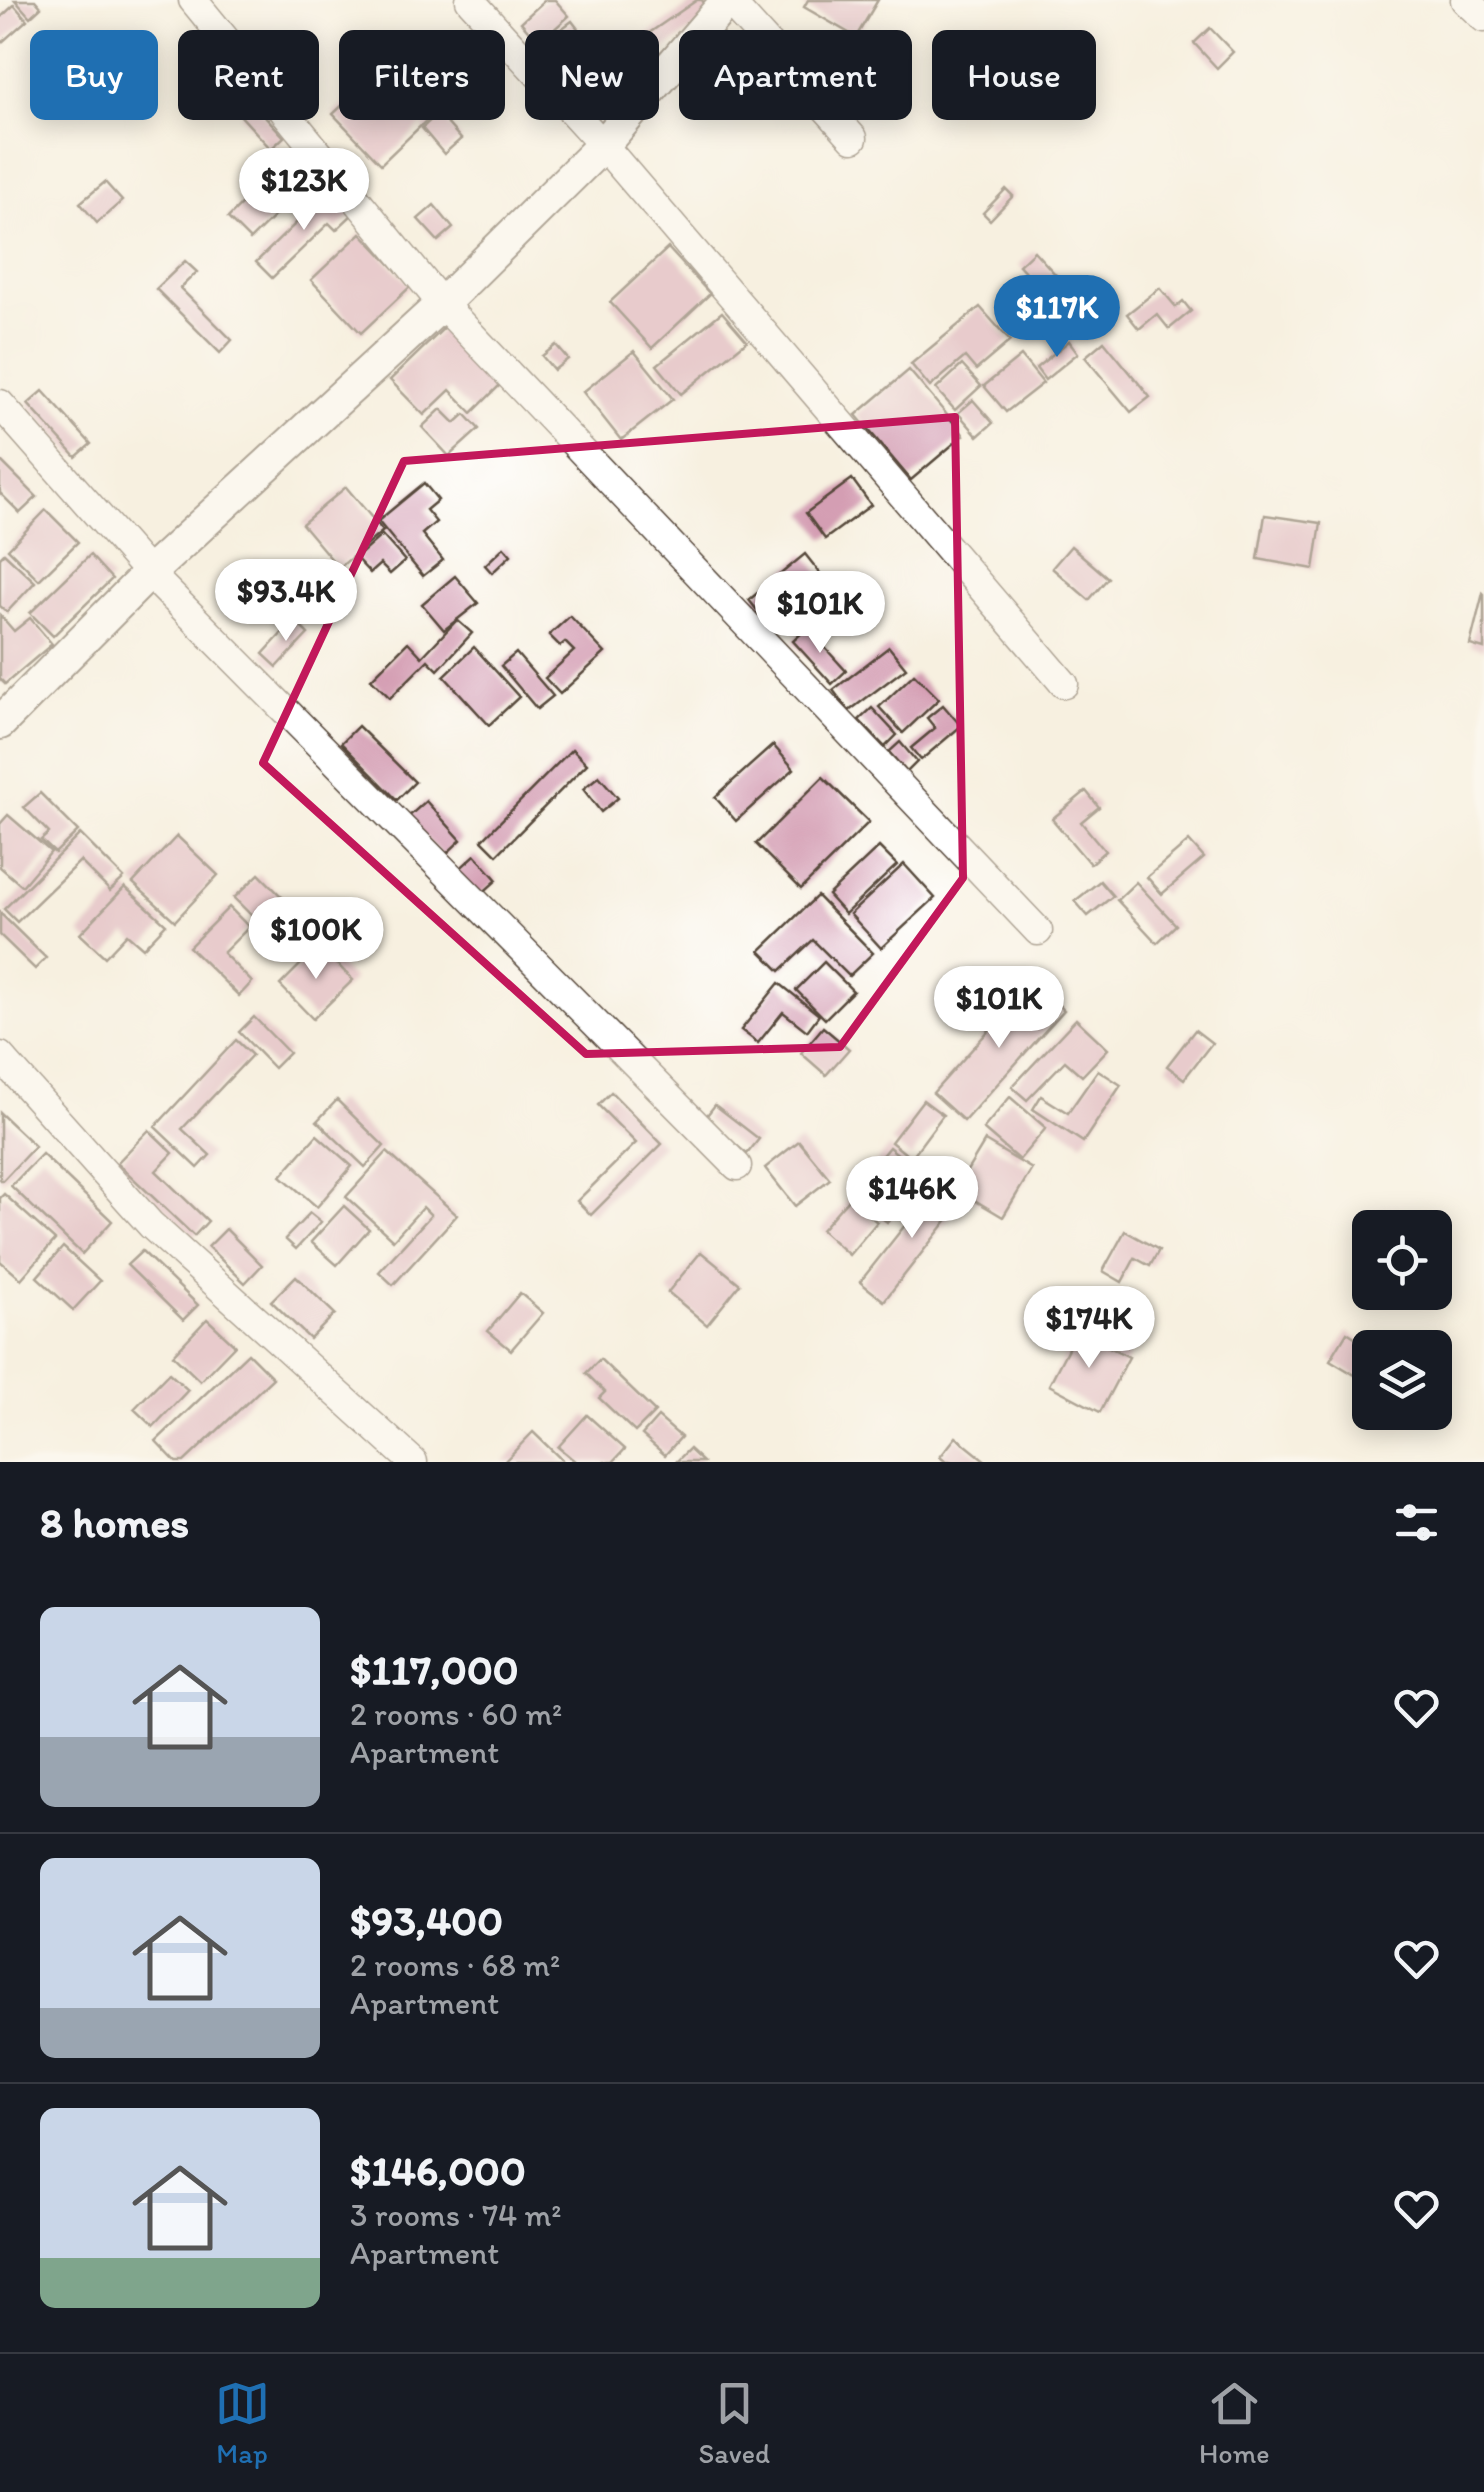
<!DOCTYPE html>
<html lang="en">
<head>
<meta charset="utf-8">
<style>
	body { margin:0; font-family:Itim,sans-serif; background:#242831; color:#f1f3f6; height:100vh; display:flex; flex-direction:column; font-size:38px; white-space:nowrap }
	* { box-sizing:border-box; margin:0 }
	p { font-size:32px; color:#9ea1a6 }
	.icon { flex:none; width:55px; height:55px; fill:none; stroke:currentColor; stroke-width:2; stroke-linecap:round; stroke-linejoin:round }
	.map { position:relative; height:1462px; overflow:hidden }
	.sheet { display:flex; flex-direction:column; background:#171b24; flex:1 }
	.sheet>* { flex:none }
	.hud { position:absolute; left:30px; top:30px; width:1425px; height:90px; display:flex; gap:20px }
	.controls { position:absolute; left:1352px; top:1210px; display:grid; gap:20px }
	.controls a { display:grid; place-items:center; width:100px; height:100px; border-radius:15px; background:#171b24; box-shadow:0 5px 25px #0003; font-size:50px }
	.price { position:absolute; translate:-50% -85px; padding:0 22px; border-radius:35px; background:#fff; color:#222; font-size:32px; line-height:65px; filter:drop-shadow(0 2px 5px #0008) }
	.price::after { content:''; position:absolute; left:50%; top:60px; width:30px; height:22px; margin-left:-15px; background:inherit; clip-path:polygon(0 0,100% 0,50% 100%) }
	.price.selected { background:#1f6fb2; color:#fff }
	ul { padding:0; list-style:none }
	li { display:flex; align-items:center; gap:30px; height:250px; padding:0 40px }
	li+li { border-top:2px solid #363941 }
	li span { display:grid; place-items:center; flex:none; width:280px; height:200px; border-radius:15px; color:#555 }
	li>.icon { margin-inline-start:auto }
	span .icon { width:120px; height:120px; fill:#fffc; stroke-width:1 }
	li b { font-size:42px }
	h2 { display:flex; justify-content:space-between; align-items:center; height:120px; padding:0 40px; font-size:42px }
	.chip { padding:0 35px; border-radius:15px; background:#171b24; box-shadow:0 5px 25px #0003; font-size:35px; line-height:90px }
	.chip.selected { background:#1f6fb2; color:#fff }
	.tab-bar { display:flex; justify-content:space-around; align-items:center; height:140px; border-top:2px solid #363941; background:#171b24; font-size:28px; color:#9ea1a6 }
	.tab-bar a { display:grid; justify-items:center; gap:5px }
	.tab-bar .selected { color:#1f6fb2 }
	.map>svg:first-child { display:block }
	.building { fill:#d49eb3 }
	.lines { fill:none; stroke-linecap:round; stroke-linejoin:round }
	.minor-casing { stroke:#57483b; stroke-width:31 }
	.tertiary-casing { stroke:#57483b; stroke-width:36 }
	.minor { stroke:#fff; stroke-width:28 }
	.tertiary { stroke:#fff; stroke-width:32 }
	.marked { fill:none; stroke:#c2185b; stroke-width:8; stroke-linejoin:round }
</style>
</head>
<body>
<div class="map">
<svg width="1484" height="1462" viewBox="0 0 1484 1462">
	<rect width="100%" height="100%" fill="#fff"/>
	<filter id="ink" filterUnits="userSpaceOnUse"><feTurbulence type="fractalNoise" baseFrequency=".01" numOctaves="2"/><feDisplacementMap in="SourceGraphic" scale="20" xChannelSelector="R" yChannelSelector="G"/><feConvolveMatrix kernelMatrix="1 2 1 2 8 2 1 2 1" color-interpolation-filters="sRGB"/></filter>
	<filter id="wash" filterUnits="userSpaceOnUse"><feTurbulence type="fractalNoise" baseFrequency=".0048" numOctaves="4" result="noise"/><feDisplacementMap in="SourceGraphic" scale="40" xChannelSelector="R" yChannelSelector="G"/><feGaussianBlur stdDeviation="2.25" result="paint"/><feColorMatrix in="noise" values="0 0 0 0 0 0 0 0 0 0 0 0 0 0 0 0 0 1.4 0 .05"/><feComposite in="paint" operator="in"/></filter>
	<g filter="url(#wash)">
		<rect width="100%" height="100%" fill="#f7f0e0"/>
		<g id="blocks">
			<g class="building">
				<path d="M15 0H35L41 7 30 17Z"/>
				<path d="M545 0H555L569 16 539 43 521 22Z"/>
				<path d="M697 0H702L713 16 620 80 607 62Z"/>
				<path d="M808 0H878L856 37 804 7Z"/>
				<path d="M14 5 27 20 0 44V18Z"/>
				<path d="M572 21 622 86 587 113 537 47Z"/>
				<path d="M1210 28 1233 52 1217 68 1194 43Z"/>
				<path d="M469 33 486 82 424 104 407 55Z"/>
				<path d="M381 69 428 119 381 164 333 114Z"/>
				<path d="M253 103 284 137 271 149 240 115Z"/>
				<path d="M438 113 461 139 444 154 422 128Z"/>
				<path d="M293 152 316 175 250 240 228 218Z"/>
				<path d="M105 182 122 201 97 223 80 203Z"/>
				<path d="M1006 189 1013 196 990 220 983 213Z"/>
				<path d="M329 191 352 215 336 230 329 223 272 278 256 262Z"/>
				<path d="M434 205 453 228 438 241 418 219Z"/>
				<path d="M361 233 411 286 361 333 311 280Z"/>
				<path d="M668 248 710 294 652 348 610 302Z"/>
				<path d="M1034 251 1066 286 1051 300 1019 265Z"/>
				<path d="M185 261 197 272 180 288 232 340 220 353 156 289Z"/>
				<path d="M1160 288 1176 307 1183 301 1191 311 1169 329 1157 314 1139 329 1127 314Z"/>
				<path d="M980 307 1010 341 976 370 965 357 930 387 911 364Z"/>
				<path d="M722 312 747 341 681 394 657 365Z"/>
				<path d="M447 325 503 382 472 413 450 390 424 415 390 380Z"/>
				<path d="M1069 341 1078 353 1045 380 1036 368Z"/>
				<path d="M1104 341 1150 397 1131 412 1085 357Z"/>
				<path d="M556 345 568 359 554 370 542 356Z"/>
				<path d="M634 351 673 399 621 440 583 392Z"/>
				<path d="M1021 356 1043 383 1006 412 984 386Z"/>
				<path d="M962 365 981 386 955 410 936 389Z"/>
				<path d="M909 370 964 435 911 480 856 415Z"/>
				<path d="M43 391 91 444 76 457 28 404Z"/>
				<path d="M973 400 993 423 978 436 958 413Z"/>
				<path d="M441 409 455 423 465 414 479 429 449 456 422 427Z"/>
				<path d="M0 460 37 497 20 513 0 493Z"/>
				<path d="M852 479 871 505 825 539 806 513Z"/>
				<path d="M424 483 438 500 426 510 436 522 422 534 443 560 423 576 378 521Z"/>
				<path d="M346 487 383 531 339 568 302 524Z"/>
				<path d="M46 510 78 542 39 580 8 549Z"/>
				<path d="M1265 515 1321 523 1314 569 1258 559Z"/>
				<path d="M382 535 405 561 390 574 380 564 370 573 356 558Z"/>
				<path d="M1071 546 1108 578 1089 600 1052 568Z"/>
				<path d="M504 547 511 555 492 573 485 565Z"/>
				<path d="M4 553 35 582 7 612 0 606V557Z"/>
				<path d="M805 554 820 573 764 619 749 600Z"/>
				<path d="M90 555 112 579 53 636 30 613Z"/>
				<path d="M455 576 478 603 444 630 422 604Z"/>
				<path d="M1483 593 1484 594V649L1470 645Z"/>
				<path d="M0 615 14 631 30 618 52 644 5 684 0 679Z"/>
				<path d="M570 616 605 653 560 694 545 678 574 651 565 642 560 646 549 635Z"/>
				<path d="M294 620 308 634 277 667 263 654Z"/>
				<path d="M457 620 472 633 438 670 428 660 390 698 371 679 408 642 422 657Z"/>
				<path d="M807 628 846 671 832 684 793 641Z"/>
				<path d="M474 647 519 697 489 725 444 676Z"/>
				<path d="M889 647 906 668 849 711 833 690Z"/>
				<path d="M516 653 553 696 537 709 501 666Z"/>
				<path d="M914 674 939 699 903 733 879 707Z"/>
				<path d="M943 705 961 726 921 760 911 748 935 728 927 718Z"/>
				<path d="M872 708 897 735 885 747 859 720Z"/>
				<path d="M358 726 415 782 397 800 341 743Z"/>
				<path d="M900 742 917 762 907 772 889 752Z"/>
				<path d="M773 745 794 769 736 821 715 797Z"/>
				<path d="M572 749 587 764 497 855 482 840Z"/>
				<path d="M599 776 618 798 601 812 583 789Z"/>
				<path d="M823 777 869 822 801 889 756 844Z"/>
				<path d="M1086 791 1099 807 1081 822 1105 851 1090 864 1052 819Z"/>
				<path d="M40 793 78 831 55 853 41 840 49 833 24 807Z"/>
				<path d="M426 801 461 840 443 857 407 818Z"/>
				<path d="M8 815 51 852 22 886 0 867V824Z"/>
				<path d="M80 834 124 878 110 891 80 861 17 922 4 909Z"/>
				<path d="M177 836 218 875 175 921 133 883Z"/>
				<path d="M1189 841 1204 858 1162 894 1147 877Z"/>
				<path d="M879 847 897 865 845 914 828 895Z"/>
				<path d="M475 855 497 880 478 897 456 872Z"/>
				<path d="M904 864 935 898 881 948 850 914Z"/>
				<path d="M259 874 284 899 259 923 234 898Z"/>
				<path d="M1100 881 1113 896 1088 916 1075 901Z"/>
				<path d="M1136 882 1176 925 1157 943 1117 900Z"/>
				<path d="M125 887 166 924 143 948 127 934 105 957 80 934Z"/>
				<path d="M817 896 873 953 849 976 813 940 780 971 760 951Z"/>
				<path d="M229 907 249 927 223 953 252 982 239 996 189 947Z"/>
				<path d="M0 913 46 958 35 969 0 935Z"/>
				<path d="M319 946 353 980 313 1019 280 985Z"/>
				<path d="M824 962 853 991 825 1019 796 990Z"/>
				<path d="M1033 981 1064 1010 964 1121 933 1093Z"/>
				<path d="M779 983 819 1015 807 1031 783 1012 758 1043 741 1030Z"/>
				<path d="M254 1017 289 1053 274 1068 239 1032Z"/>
				<path d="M1076 1019 1108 1049 1082 1076 1065 1061 1027 1100 1012 1087Z"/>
				<path d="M823 1027 849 1049 826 1075 801 1053Z"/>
				<path d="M1195 1030 1212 1043 1184 1079 1167 1066Z"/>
				<path d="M236 1040 252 1055 182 1129 210 1155 198 1168 155 1127Z"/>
				<path d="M1098 1070 1121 1085 1083 1142 1033 1109 1041 1096 1068 1113Z"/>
				<path d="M611 1092 662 1144 591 1215 577 1201 636 1143 598 1105Z"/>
				<path d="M1010 1097 1046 1128 1019 1160 983 1129Z"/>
				<path d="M337 1100 384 1146 365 1167 317 1121Z"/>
				<path d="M923 1100 943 1115 911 1158 891 1142Z"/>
				<path d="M715 1105 759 1139 747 1154 704 1119Z"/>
				<path d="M0 1113 35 1146 2 1181 0 1179Z"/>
				<path d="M149 1130 173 1153 156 1171 208 1221 194 1236 117 1163Z"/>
				<path d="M317 1135 352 1166 317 1207 281 1176Z"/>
				<path d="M799 1141 830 1179 795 1206 765 1168Z"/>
				<path d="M985 1141 1032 1169 1003 1217 956 1189Z"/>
				<path d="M889 1147 924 1176 887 1222 851 1193Z"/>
				<path d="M387 1152 457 1215 393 1285 379 1272 431 1215 423 1207 393 1240 346 1197Z"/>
				<path d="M42 1154 112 1221 82 1254 11 1186Z"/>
				<path d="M940 1181 964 1199 884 1301 860 1282Z"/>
				<path d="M4 1194 55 1240 21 1279 0 1261V1198Z"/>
				<path d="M849 1198 877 1222 849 1255 821 1230Z"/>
				<path d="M344 1206 369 1229 337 1265 311 1242Z"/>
				<path d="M310 1213 321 1222 296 1249 285 1239Z"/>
				<path d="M226 1229 262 1265 245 1283 208 1247Z"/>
				<path d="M1125 1231 1159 1250 1150 1266 1135 1258 1122 1282 1103 1271Z"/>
				<path d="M63 1247 100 1281 73 1310 37 1277Z"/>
				<path d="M142 1251 198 1305 183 1320 127 1265Z"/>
				<path d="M701 1252 740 1284 707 1325 668 1292Z"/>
				<path d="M296 1276 335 1314 310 1339 271 1301Z"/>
				<path d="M520 1293 543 1313 511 1350 488 1331Z"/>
				<path d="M207 1319 235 1345 200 1381 173 1355Z"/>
				<path d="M1077 1331 1129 1357 1100 1412 1049 1385Z"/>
				<path d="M1347 1332 1370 1347V1384L1330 1360Z"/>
				<path d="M248 1353 273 1378 184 1462H176L156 1441Z"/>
				<path d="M600 1359 655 1412 635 1432 599 1398 605 1392 586 1373Z"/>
				<path d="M169 1373 188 1390 153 1427 134 1409Z"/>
				<path d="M587 1415 625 1449 613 1462H576L558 1447Z"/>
				<path d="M658 1417 681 1437 665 1455 642 1435Z"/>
				<path d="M533 1432 564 1462H504Z"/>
				<path d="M956 1437 987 1462H946L940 1457Z"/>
				<path d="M689 1449 703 1462H676Z"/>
			</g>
		</g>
	</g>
	<g filter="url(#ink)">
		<use href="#blocks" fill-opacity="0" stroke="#57483b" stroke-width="2.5"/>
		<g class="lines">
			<g class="minor-casing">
				<g id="minor">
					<path d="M193 0 442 304 1038 931"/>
					<path d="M470 0 603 145 1064 684"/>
					<path d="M728 0 853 138"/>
					<path d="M1465 0 1484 18"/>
					<path d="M0 404 149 573 737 1166"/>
					<path d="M0 1056 151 1225 413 1462"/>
				</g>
			</g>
			<g class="tertiary-casing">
				<path id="tertiary" d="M0 723 149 573 442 304 603 145 728 0"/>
			</g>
			<use href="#minor" class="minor"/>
			<use href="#tertiary" class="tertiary"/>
		</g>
	</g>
	<path d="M0 0H1484V1462H0ZM955 417 963 878 840 1047 586 1054 263 763 404 461Z" fill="#f7f0e0" fill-opacity=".55" fill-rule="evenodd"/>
	<path class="marked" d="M955 417 963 878 840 1047 586 1054 263 763 404 461Z"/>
</svg>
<div class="controls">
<a><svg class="icon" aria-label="locate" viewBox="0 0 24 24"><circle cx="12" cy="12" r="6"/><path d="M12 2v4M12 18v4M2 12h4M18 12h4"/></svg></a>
<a><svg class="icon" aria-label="layers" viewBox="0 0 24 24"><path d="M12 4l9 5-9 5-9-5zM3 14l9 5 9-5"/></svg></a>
</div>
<b class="price" style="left:304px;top:233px">$123K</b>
<b class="price selected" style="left:1057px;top:360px">$117K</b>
<b class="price" style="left:286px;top:644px">$93.4K</b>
<b class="price" style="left:820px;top:656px">$101K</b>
<b class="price" style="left:316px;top:982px">$100K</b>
<b class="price" style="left:999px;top:1051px">$101K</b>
<b class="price" style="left:912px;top:1241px">$146K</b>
<b class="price" style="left:1089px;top:1371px">$174K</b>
<div class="hud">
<a class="chip selected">Buy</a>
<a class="chip">Rent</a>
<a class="chip">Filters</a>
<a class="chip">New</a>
<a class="chip">Apartment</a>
<a class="chip">House</a>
</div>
</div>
<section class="sheet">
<h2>8 homes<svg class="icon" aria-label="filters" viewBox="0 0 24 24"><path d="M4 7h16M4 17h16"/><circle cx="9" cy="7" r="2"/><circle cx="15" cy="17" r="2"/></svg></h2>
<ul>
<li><span style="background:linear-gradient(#c9d6e8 65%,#9aa5b1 0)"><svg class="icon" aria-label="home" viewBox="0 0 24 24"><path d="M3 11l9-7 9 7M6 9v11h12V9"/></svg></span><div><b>$117,000</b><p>2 rooms · 60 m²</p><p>Apartment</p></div><svg class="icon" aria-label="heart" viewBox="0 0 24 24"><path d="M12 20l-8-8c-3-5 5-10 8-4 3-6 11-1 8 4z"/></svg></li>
<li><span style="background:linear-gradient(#c9d6e8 75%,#9aa5b1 0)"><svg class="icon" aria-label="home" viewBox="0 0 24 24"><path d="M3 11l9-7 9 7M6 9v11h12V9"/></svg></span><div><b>$93,400</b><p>2 rooms · 68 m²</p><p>Apartment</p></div><svg class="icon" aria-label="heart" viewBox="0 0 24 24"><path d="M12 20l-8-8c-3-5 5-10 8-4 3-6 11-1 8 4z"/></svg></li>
<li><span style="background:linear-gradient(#c9d6e8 75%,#7fa58c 0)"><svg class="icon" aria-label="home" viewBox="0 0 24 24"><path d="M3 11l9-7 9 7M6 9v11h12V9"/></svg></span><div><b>$146,000</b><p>3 rooms · 74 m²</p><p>Apartment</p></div><svg class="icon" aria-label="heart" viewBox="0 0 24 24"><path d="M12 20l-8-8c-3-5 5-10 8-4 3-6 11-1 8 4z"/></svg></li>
</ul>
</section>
<nav class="tab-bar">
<a class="selected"><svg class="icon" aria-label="map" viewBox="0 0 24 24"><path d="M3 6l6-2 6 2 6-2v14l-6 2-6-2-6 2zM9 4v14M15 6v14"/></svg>Map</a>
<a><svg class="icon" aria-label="saved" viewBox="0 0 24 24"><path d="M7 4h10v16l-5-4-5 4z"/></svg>Saved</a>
<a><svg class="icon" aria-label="home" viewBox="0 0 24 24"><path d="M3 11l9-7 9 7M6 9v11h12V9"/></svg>Home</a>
</nav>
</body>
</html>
